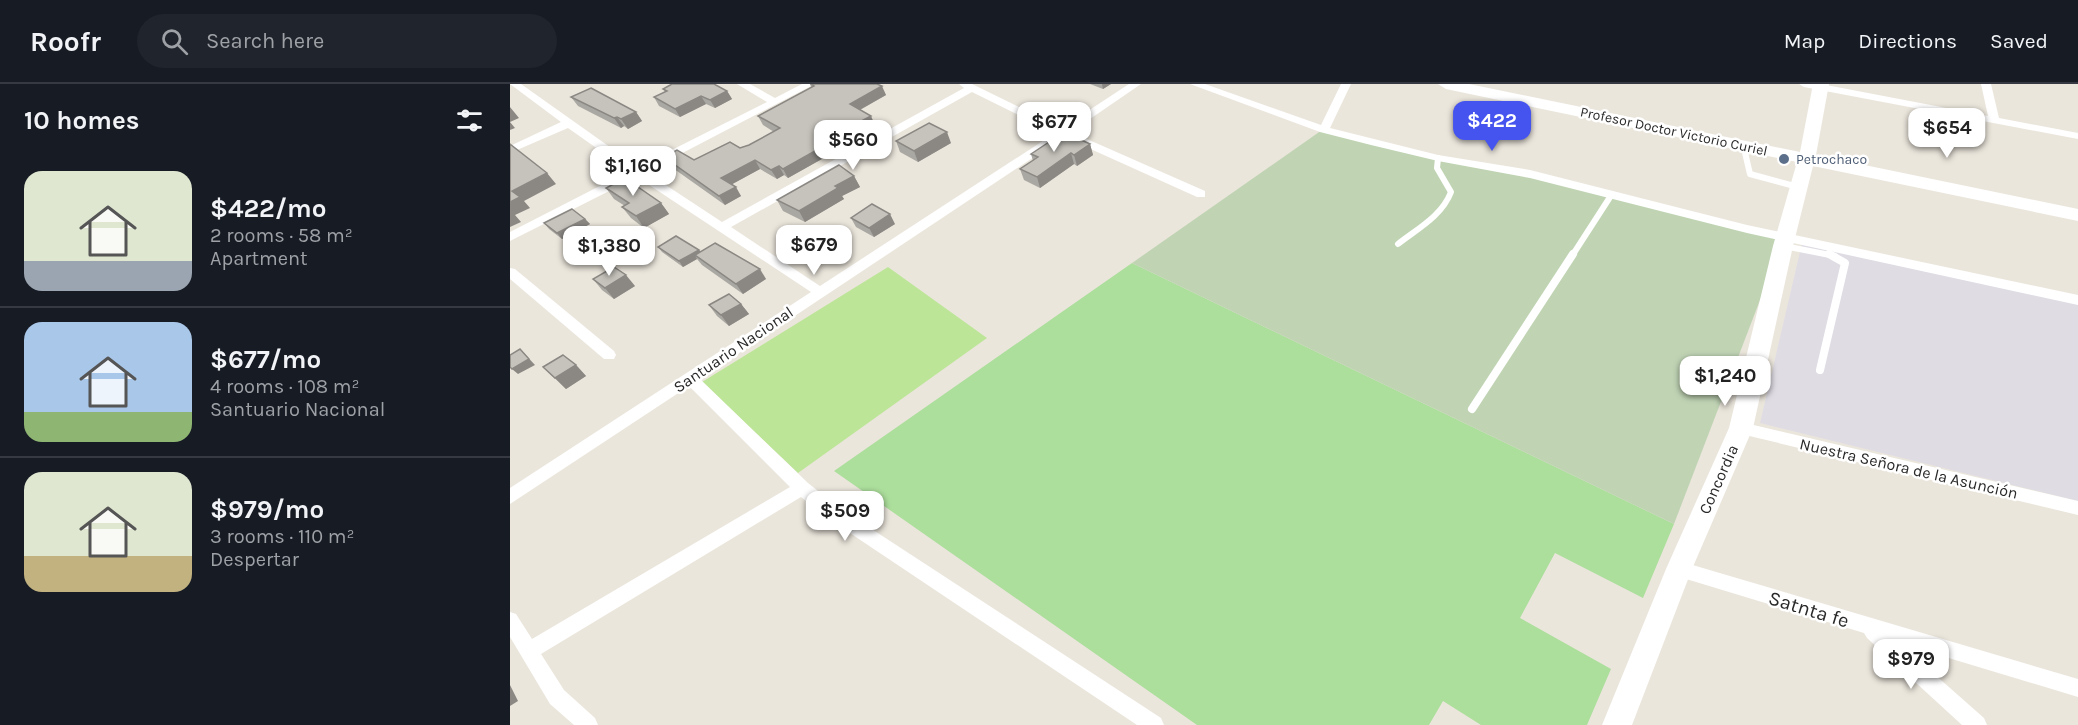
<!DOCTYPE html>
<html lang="en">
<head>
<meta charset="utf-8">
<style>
	body { margin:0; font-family:Karla,sans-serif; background:#20242c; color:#f1f3f6; height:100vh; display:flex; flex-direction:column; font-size:22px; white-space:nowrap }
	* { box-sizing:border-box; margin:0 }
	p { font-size:20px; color:#9ea1a6 }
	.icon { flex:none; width:33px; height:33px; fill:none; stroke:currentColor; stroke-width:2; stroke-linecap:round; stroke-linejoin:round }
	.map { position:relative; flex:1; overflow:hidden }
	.sheet { display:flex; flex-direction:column; background:#171b24; width:510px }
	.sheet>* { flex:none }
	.price { position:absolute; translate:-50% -51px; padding:0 14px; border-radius:12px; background:#fff; color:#222; font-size:20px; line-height:39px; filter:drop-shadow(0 2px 3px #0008) }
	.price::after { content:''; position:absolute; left:50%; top:36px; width:18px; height:14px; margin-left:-9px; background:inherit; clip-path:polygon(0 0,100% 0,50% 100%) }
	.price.active { background:#4554ef; color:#fff }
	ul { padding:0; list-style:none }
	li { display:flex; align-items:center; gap:18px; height:150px; padding:0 24px }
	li+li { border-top:2px solid #363941 }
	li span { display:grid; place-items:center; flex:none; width:168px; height:120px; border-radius:18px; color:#555 }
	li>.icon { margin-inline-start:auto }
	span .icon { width:72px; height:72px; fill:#fffc; stroke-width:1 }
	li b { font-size:26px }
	h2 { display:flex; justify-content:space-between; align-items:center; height:72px; padding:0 24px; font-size:26px }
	header { display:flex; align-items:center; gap:36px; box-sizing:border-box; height:84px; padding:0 30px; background:#171b24; border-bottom:2px solid #363941 }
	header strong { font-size:28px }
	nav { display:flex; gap:33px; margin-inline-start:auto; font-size:21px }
	.search { width:420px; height:54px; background:#20242c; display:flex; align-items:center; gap:15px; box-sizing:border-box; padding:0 21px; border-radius:33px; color:#9ea1a6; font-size:22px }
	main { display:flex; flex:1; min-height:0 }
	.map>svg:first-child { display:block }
	.industrial { fill:#dfdce4 }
	.green { fill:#acde9c }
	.cemetery { fill:#c0d4b4 }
	.pitch { fill:#bde598 }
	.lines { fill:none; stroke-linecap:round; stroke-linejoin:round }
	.lane-far1 { stroke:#fff; stroke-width:6 }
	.lane { stroke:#fff; stroke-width:8 }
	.street { fill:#fff; fill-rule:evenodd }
	.secondary { fill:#fff; fill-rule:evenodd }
	.wall { fill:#aaa8a2 }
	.shaded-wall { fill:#8b8884 }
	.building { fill:#c6c3bc; stroke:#8b8884; stroke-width:1.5 }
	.service-dot { fill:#5c6f8a; stroke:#fff; stroke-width:2 }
	.labels { text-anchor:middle; stroke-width:5; stroke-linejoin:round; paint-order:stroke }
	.far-street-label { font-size:14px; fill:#292929; stroke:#fff }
	.far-service-label { font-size:14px; fill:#4e5e75; stroke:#fff; text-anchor:start }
	.street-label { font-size:16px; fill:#292929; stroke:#fff }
	.near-street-label { font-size:20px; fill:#292929; stroke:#fff }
</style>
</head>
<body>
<header>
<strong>Roofr</strong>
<div class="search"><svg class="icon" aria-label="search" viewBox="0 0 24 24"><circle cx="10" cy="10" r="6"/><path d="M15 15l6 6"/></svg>Search here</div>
<nav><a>Map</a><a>Directions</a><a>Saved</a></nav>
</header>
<main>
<section class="sheet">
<h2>10 homes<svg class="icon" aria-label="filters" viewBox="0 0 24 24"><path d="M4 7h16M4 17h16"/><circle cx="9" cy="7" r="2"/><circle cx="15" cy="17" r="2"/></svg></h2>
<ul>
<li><span style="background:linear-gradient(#dfe7d0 75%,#9aa5b1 0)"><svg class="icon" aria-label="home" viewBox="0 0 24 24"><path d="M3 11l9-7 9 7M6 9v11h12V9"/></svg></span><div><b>$422/mo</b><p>2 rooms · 58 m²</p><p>Apartment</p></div></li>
<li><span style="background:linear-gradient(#a9c7e8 75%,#8fb573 0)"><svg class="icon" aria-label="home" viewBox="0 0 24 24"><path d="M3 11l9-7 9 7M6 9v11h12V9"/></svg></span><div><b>$677/mo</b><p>4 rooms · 108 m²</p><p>Santuario Nacional</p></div></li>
<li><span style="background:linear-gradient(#dfe7d0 70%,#c2b280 0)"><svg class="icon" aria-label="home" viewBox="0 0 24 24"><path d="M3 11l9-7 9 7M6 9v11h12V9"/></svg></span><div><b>$979/mo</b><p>3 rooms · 110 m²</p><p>Despertar</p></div></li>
</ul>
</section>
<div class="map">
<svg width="1568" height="641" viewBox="0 0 1568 641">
	<rect width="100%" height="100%" fill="#ebe6dc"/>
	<path class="industrial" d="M1293 155 1568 218V417L1250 339Z"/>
	<path class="green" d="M622 179 1164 440 1133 514 1045 469 1010 534 1101 585 1077 641H971L933 617 919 641H687L324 387Z"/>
	<path class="cemetery" d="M812 46 1275 151 1164 440 622 179Z"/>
	<path class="pitch" d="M378 183 477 254 288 389 192 298Z"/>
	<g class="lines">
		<g class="lane-far1">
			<path d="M1233 60 1240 90 1288 103"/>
			<path d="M888 160C907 145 932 132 941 108L927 84 928 74"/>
			<path d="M1274 162 1325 172"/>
			<path d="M1062 172 1102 110"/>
		</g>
		<g class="lane">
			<path d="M1310 286 1335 179 1319 170"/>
			<path d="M962 325 1063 170"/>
		</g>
		<g class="street">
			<path d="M0 0H11L128 83 257 18 227 0H240L265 14 292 0H305L136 88 212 138 454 4 449 0H462L552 44 619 0H631L561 48 695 107V113H687L554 53 190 295 298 399 328 423 651 634 654 641H627L316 433 291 413 31 570 54 606 85 634 88 641H64L40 620 0 553V528L6 530 22 555 280 403 179 302 0 420V404L301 208 127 93 0 157V148L119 87 58 44 0 69V62L51 38ZM462 8 545 49 310 202 221 143Z"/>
			<path d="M680 0H695L811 41 831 0H841L820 44 928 71 1020 86 1237 141 1568 211V221L1237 149 1020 94 928 77 861 61 810 48Z"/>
			<path d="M1289 0H1311L1478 32 1471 0H1481L1489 34 1568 49V55L1294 3Z"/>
			<path d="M0 184 5 185 104 267 106 271 104 275H94L0 195Z"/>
			<path d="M1231 338 1568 417V431L1231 350 1226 348 1223 344 1226 340Z"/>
			<path d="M1169 477 1568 595V613L1389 559 1474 634 1477 641H1452L1357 554 1354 549 1163 491 1160 485 1163 479Z"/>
		</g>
		<path class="secondary" d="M928 0H959L1290 68 1303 0H1319L1306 71 1568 125V137L1303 82 1283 162 1243 344 1182 485 1122 641H1092L1156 485 1219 344 1263 162 1287 78 936 5Z"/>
	</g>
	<g class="wall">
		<path d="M160 0H204L217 7 222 15 205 24 196 20 170 33 149 22 144 13 155 8 153 5 161 1Z"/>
		<path d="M300 0H367L376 11 350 26 365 41 333 58 335 62 278 94 274 91 267 95 250 85 222 100 231 112 215 121 160 82 154 73 184 76 239 61 264 48 253 41 248 32 301 3Z"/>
		<path d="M580 0H601L593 5Z"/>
		<path d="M61 13 126 28 132 37 118 45 114 42 111 44 68 22Z"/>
		<path d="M386 57 441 59 408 78 390 68Z"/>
		<path d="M580 60 583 71 567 82 564 80 530 104 514 96 510 85 523 77 521 70Z"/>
		<path d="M344 92 350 103 332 112 334 115 295 138 273 127 267 116Z"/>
		<path d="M96 104 151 119 159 130 134 144 121 134 112 123 115 122 104 115Z"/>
		<path d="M341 134 385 140 364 153 346 143Z"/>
		<path d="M75 135 80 140 52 155 39 145 34 139Z"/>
		<path d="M148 163 189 166 191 168 256 195 233 210 192 181 187 175 173 183 152 168Z"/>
		<path d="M83 195 125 202 104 215 92 206Z"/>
		<path d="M231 220 239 230 219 242 207 232 199 221Z"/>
		<path d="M66 281 76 292 56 305 33 283Z"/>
	</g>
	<g class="shaded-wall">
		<path d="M592 0H601L593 5Z"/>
		<path d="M372 2 376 11 344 29 340 20Z"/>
		<path d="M217 7 222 15 205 24 200 16Z"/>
		<path d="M191 12 196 20 170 33 165 25Z"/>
		<path d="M0 23 9 34 0 38 5 44 0 46Z"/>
		<path d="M126 28 132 37 118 45 111 35Z"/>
		<path d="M361 32 365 41 333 58 335 62 278 94 273 85 325 51Z"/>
		<path d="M107 33 114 42 111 44 104 34Z"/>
		<path d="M437 48 441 59 408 78 404 67Z"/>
		<path d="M580 60 583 71 567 82 564 71Z"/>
		<path d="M561 69 564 80 530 104 527 93Z"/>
		<path d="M245 76 250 85 217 103 211 94Z"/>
		<path d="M269 82 274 91 267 95 261 86Z"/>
		<path d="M37 89 46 100 14 117 20 124 5 131 11 138 0 143V118L2 107Z"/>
		<path d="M344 92 350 103 332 112 334 115 295 138 289 127 325 102Z"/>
		<path d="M226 103 231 112 215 121 209 112Z"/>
		<path d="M151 119 159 130 134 144 126 132Z"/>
		<path d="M380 130 385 140 364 153 359 144Z"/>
		<path d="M75 135 80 140 52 155 47 149Z"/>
		<path d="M189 166 193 171H185L187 175 173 183 169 177Z"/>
		<path d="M250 185 256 195 233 210 226 200Z"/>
		<path d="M116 191 125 202 104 215 95 204Z"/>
		<path d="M231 220 239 230 219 242 211 231Z"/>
		<path d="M10 265 25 281 8 290 2 285Z"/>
		<path d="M66 281 76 292 56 305 45 294Z"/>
		<path d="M0 601 8 617 0 622Z"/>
	</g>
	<g class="building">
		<path d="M162 0H204L217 7 200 16 191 12 165 25 144 13 157 7 153 5Z"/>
		<path d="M301 0H367L372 2 340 20 361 32 325 51 330 53 273 85 269 82 261 86 245 76 211 94 226 103 209 112 154 73 167 66 184 76 220 58 230 64 239 61 270 44 248 32 304 2Z"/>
		<path d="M81 4 126 28 111 35 107 33 104 34 61 13Z"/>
		<path d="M419 39 437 48 404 67 386 57Z"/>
		<path d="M554 48 580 60 564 71 561 69 527 93 510 85 528 73 521 70Z"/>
		<path d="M0 60 37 89 2 107 10 113 0 118Z"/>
		<path d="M329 81 344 92 325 102 328 104 289 127 267 116Z"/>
		<path d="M115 94 151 119 126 132 112 123 119 119 96 104Z"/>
		<path d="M362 120 380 130 359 144 341 134Z"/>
		<path d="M62 125 75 135 47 149 34 139Z"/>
		<path d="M166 152 189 166 169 177 148 163Z"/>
		<path d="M205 159 250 185 226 200 185 171Z"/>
		<path d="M104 183 116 191 95 204 83 195Z"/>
		<path d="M219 210 231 220 211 231 199 221Z"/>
		<path d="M10 265 19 275 2 285 0 283V271Z"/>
		<path d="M53 271 66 281 45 294 33 283Z"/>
	</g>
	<circle class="service-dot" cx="1274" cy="75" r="6"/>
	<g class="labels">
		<g class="far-street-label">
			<text transform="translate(1164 47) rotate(12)" y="5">Profesor Doctor Victorio Curiel</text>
		</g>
		<g class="far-service-label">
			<text x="1286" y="80">Petrochaco</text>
		</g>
		<g class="street-label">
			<text transform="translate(223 265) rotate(-34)" y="6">Santuario Nacional</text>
			<text transform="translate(1399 384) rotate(13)" y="6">Nuestra Señora de la Asunción</text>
			<text transform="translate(1208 395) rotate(-66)" y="6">Concordia</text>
		</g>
		<g class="near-street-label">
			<text transform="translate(1299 525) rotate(17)" y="7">Satnta fe</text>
		</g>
	</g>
</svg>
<b class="price active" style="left:982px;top:68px">$422</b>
<b class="price" style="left:544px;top:69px">$677</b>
<b class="price" style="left:1437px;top:75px">$654</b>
<b class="price" style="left:343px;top:87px">$560</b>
<b class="price" style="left:123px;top:113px">$1,160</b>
<b class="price" style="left:304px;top:192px">$679</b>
<b class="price" style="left:99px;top:193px">$1,380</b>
<b class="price" style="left:1215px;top:323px">$1,240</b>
<b class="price" style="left:335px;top:458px">$509</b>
<b class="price" style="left:1401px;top:606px">$979</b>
</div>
</main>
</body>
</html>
